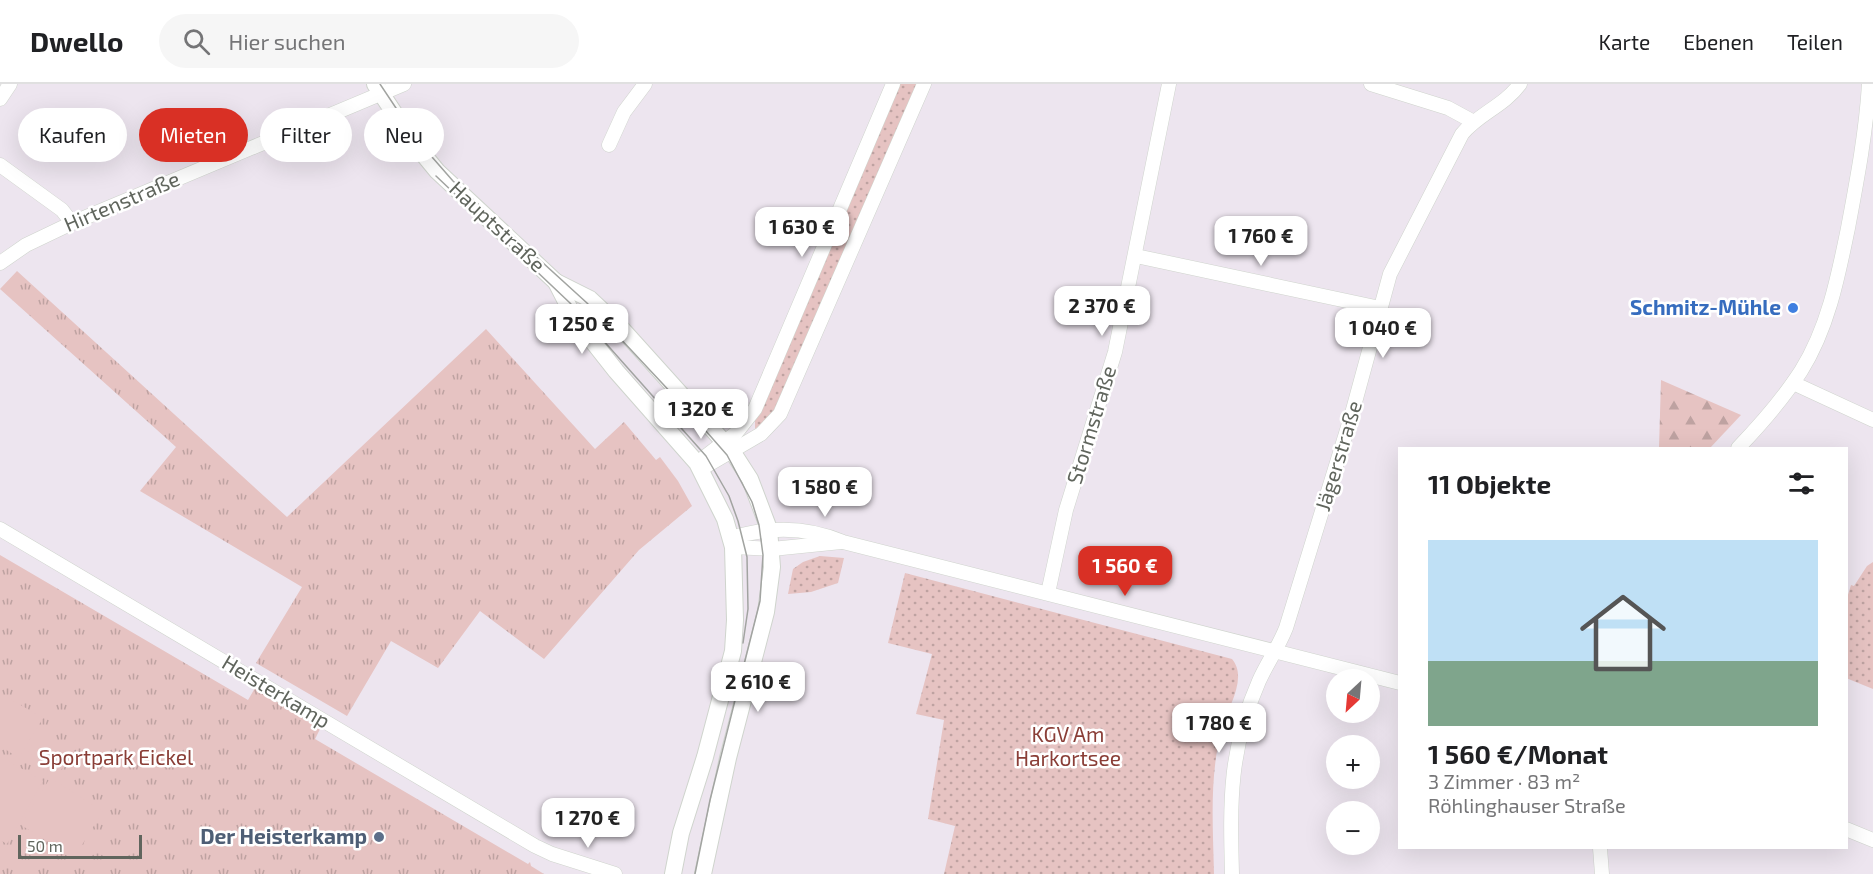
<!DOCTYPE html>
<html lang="de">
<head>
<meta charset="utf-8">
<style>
	body { margin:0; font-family:"Exo 2",sans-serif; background:#f6f6f6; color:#202124; height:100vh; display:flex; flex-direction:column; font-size:22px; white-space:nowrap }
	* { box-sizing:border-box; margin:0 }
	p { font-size:20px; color:#757577 }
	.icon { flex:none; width:33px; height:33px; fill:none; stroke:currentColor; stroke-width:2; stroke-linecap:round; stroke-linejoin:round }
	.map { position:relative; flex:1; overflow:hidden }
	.side { position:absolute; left:1398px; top:363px; width:450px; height:402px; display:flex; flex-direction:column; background:#fff; border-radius:0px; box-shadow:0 6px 24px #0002 }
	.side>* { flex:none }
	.guide { position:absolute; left:18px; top:24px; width:570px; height:54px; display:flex; gap:12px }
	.needle { width:39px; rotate:206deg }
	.controls { position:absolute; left:1326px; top:585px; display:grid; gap:12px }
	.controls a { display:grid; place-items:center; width:54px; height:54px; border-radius:50%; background:#fff; box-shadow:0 6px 24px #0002; font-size:30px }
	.scale { position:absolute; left:18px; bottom:15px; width:124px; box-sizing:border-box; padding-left:6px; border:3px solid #60655d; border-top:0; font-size:16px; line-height:21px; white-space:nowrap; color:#60655d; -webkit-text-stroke:4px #fff; paint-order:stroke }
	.price { position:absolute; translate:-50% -51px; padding:0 14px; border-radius:12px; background:#fff; color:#222; font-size:20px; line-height:39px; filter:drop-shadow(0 2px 3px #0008) }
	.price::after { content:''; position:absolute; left:50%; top:36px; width:18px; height:14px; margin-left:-9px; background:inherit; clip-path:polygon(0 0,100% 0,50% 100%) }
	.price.selected { background:#d93025; color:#fff }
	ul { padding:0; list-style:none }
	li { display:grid; align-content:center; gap:12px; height:318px; padding:0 30px }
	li+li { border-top:2px solid #e0e0e0 }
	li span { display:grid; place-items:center; height:186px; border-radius:0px; color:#555 }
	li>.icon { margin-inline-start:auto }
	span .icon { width:108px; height:108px; fill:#fffc; stroke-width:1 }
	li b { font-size:26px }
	h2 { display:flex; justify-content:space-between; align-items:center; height:72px; padding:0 30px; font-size:26px }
	.chip { padding:0 21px; border-radius:27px; background:#fff; box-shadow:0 6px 24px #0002; font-size:21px; line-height:54px }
	.chip.selected { background:#d93025; color:#fff }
	header { display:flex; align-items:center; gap:36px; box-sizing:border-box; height:84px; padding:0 30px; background:#fff; border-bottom:2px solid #e0e0e0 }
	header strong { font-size:28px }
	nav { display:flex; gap:33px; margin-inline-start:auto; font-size:21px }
	.search { width:420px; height:54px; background:#f6f6f6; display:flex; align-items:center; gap:15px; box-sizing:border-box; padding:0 21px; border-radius:33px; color:#757577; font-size:22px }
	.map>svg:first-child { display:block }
	.grass { fill:url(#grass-dots) }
	.forest { fill:url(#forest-firs) }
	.park { fill:url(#park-tufts) }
	.pitch { fill:#e6c3c2 }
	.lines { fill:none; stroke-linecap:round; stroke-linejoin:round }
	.minor-casing { stroke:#cfd4cd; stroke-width:15 }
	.tertiary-casing { stroke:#cfd4cd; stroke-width:18 }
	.minor { stroke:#fff; stroke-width:14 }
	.tertiary { stroke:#fff; stroke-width:16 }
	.tram { stroke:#a2a4a1; stroke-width:1.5 }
	.shop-dot { fill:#3f7fe0; stroke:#fff; stroke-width:2 }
	.service-dot { fill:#5c6f8a; stroke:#fff; stroke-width:2 }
	.labels { text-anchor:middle; stroke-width:5; stroke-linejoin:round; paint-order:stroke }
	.street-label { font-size:21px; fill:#60655d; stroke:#fff }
	.shop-label { font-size:21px; font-weight:bold; fill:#366cbe; stroke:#fff; text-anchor:end }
	.park-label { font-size:21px; fill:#8a3e37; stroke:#fff }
	.service-label { font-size:21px; font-weight:bold; fill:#4e5e75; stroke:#fff; text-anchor:end }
</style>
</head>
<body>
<header>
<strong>Dwello</strong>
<div class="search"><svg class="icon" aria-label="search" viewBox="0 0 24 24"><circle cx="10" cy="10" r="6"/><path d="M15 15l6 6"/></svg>Hier suchen</div>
<nav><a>Karte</a><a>Ebenen</a><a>Teilen</a></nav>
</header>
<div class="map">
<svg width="1873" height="790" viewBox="0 0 1873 790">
	<defs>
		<pattern id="grass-dots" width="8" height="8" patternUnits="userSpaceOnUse" patternTransform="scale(1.5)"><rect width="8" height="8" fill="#e6c3c2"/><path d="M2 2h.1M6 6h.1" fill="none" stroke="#bea2a1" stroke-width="1.8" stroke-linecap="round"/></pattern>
		<pattern id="forest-firs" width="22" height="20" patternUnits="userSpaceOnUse" patternTransform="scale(1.5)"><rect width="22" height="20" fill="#e6c3c2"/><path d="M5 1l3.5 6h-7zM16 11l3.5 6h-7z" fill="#bea2a1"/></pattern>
		<pattern id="park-tufts" width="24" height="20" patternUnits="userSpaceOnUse" patternTransform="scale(1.5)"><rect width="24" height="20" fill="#e6c3c2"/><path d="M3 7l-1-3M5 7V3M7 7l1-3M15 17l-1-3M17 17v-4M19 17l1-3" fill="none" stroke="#bea2a1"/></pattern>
	</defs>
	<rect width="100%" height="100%" fill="#ede5ef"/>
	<g class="grass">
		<path d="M900 0H917L777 323 768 336 755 345V335Z"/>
		<path d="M820 472 844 474 838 499 811 508 788 510 793 485 803 478Z"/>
		<path d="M1873 478V605L1846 594 1847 514 1851 501 1854 502 1867 482Z"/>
		<path d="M905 489 1232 575C1248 594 1228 623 1222 644 1209 692 1213 741 1214 790H944L955 742 928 735 944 636 916 630 932 570 888 559Z"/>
	</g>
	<path class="forest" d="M1661 296 1741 331 1710 364H1659Z"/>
	<g class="park">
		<path d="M17 187 287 433 486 245 595 365 624 338 656 376 660 373 678 397 692 422 639 466 544 575 480 527 438 584 391 557 347 632 256 579 302 503 140 407 176 363 0 205Z"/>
		<path d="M0 471 248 616 255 604 321 643 315 655 528 780 530 778 531 782 544 790H0Z"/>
	</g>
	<g class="pitch">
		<path d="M0 609 43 634 19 674 0 662Z"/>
		<path d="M33 659 66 679 60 687 28 668Z"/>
		<path d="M0 672 43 697 7 760 0 756Z"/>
		<path d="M50 694 103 727 74 774 21 741Z"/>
	</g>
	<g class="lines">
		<g class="minor-casing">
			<g id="minor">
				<path d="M1371 0 1448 24 1472 37"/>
				<path d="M0 15 10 0"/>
				<path d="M609 61 624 28 645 0"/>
				<path d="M0 81 62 126 72 139"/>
				<path d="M1136 172 1380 224"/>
				<path d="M0 179 26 161 72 139 404 0"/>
				<path d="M1793 299 1873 336"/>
				<path d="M1738 364C1761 340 1783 315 1801 287 1828 244 1838 193 1848 144 1857 96 1866 49 1869 0"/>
				<path d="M697 379 736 349 755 325 893 0"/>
				<path d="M701 385 761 350 780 330 924 0"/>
				<path d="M0 445 535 762 552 770 615 790"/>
				<path d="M731 454C770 442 806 442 843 458L1400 599"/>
				<path d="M733 463 772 465 841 458"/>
				<path d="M1048 509 1066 426 1115 268 1169 0"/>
				<path d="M1846 745 1873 756"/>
				<path d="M1600 764 1602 790"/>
				<path d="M1232 790C1230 717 1229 665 1259 597 1267 579 1278 564 1286 544L1351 333 1390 190 1462 50C1478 30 1504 22 1520 0"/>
			</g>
		</g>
		<g class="tertiary-casing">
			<g id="tertiary">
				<path d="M375 0 414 59 437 87 556 198 575 235 616 287 697 379 725 435 733 463 735 536 733 567 705 673 681 749 673 790"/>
				<path d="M556 198 590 215 622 245 732 367 750 395 769 445 772 483 766 528 728 674 703 790"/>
			</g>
		</g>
		<use href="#minor" class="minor"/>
		<use href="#tertiary" class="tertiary"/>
		<g class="tram">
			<path d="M380 0 418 57 453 97 587 219 691 330 727 371 752 418 759 441 763 471 760 517 710 716 695 790"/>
			<path d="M436 92 570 219 706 372 729 412 738 437 747 473 748 525 743 559"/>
		</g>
	</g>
	<circle class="shop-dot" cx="1793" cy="224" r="6"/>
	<circle class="service-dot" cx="379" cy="753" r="6"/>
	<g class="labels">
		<g class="street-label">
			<text transform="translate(122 118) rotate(-23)" y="7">Hirtenstraße</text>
			<text transform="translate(497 143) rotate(43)" y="7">Hauptstraße</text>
			<text transform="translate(1092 341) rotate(-73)" y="7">Stormstraße</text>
			<text transform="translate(1339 372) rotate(-73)" y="7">Jägerstraße</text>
			<text transform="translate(276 608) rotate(31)" y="7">Heisterkamp</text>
		</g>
		<g class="shop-label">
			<text x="1781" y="231">Schmitz-Mühle</text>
		</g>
		<g class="park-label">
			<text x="1068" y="658">KGV Am<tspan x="1068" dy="24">Harkortsee</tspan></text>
			<text x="116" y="681">Sportpark Eickel</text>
		</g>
		<g class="service-label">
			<text x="367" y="760">Der Heisterkamp</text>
		</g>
	</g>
</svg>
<div class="controls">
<a><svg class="needle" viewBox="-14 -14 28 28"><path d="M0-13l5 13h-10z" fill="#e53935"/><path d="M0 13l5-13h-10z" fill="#757577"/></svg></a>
<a>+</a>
<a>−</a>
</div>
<div class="scale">50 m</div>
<b class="price" style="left:802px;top:174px">1 630 €</b>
<b class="price" style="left:1261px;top:183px">1 760 €</b>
<b class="price" style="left:1102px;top:253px">2 370 €</b>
<b class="price" style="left:582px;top:271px">1 250 €</b>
<b class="price" style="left:1383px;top:275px">1 040 €</b>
<b class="price" style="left:701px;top:356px">1 320 €</b>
<b class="price" style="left:825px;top:434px">1 580 €</b>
<b class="price selected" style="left:1125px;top:513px">1 560 €</b>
<b class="price" style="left:758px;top:629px">2 610 €</b>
<b class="price" style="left:1219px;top:670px">1 780 €</b>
<b class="price" style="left:588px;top:765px">1 270 €</b>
<div class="guide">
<a class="chip">Kaufen</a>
<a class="chip selected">Mieten</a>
<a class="chip">Filter</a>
<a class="chip">Neu</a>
</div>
<section class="side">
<h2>11 Objekte<svg class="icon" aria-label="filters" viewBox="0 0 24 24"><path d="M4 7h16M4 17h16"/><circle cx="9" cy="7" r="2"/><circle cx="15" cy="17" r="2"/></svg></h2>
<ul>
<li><span style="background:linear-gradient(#bfe0f5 65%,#7fa58c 0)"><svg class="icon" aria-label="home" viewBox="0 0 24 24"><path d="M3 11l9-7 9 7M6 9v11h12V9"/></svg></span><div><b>1 560 €/Monat</b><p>3 Zimmer · 83 m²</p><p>Röhlinghauser Straße</p></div></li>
</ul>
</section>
</div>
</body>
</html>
